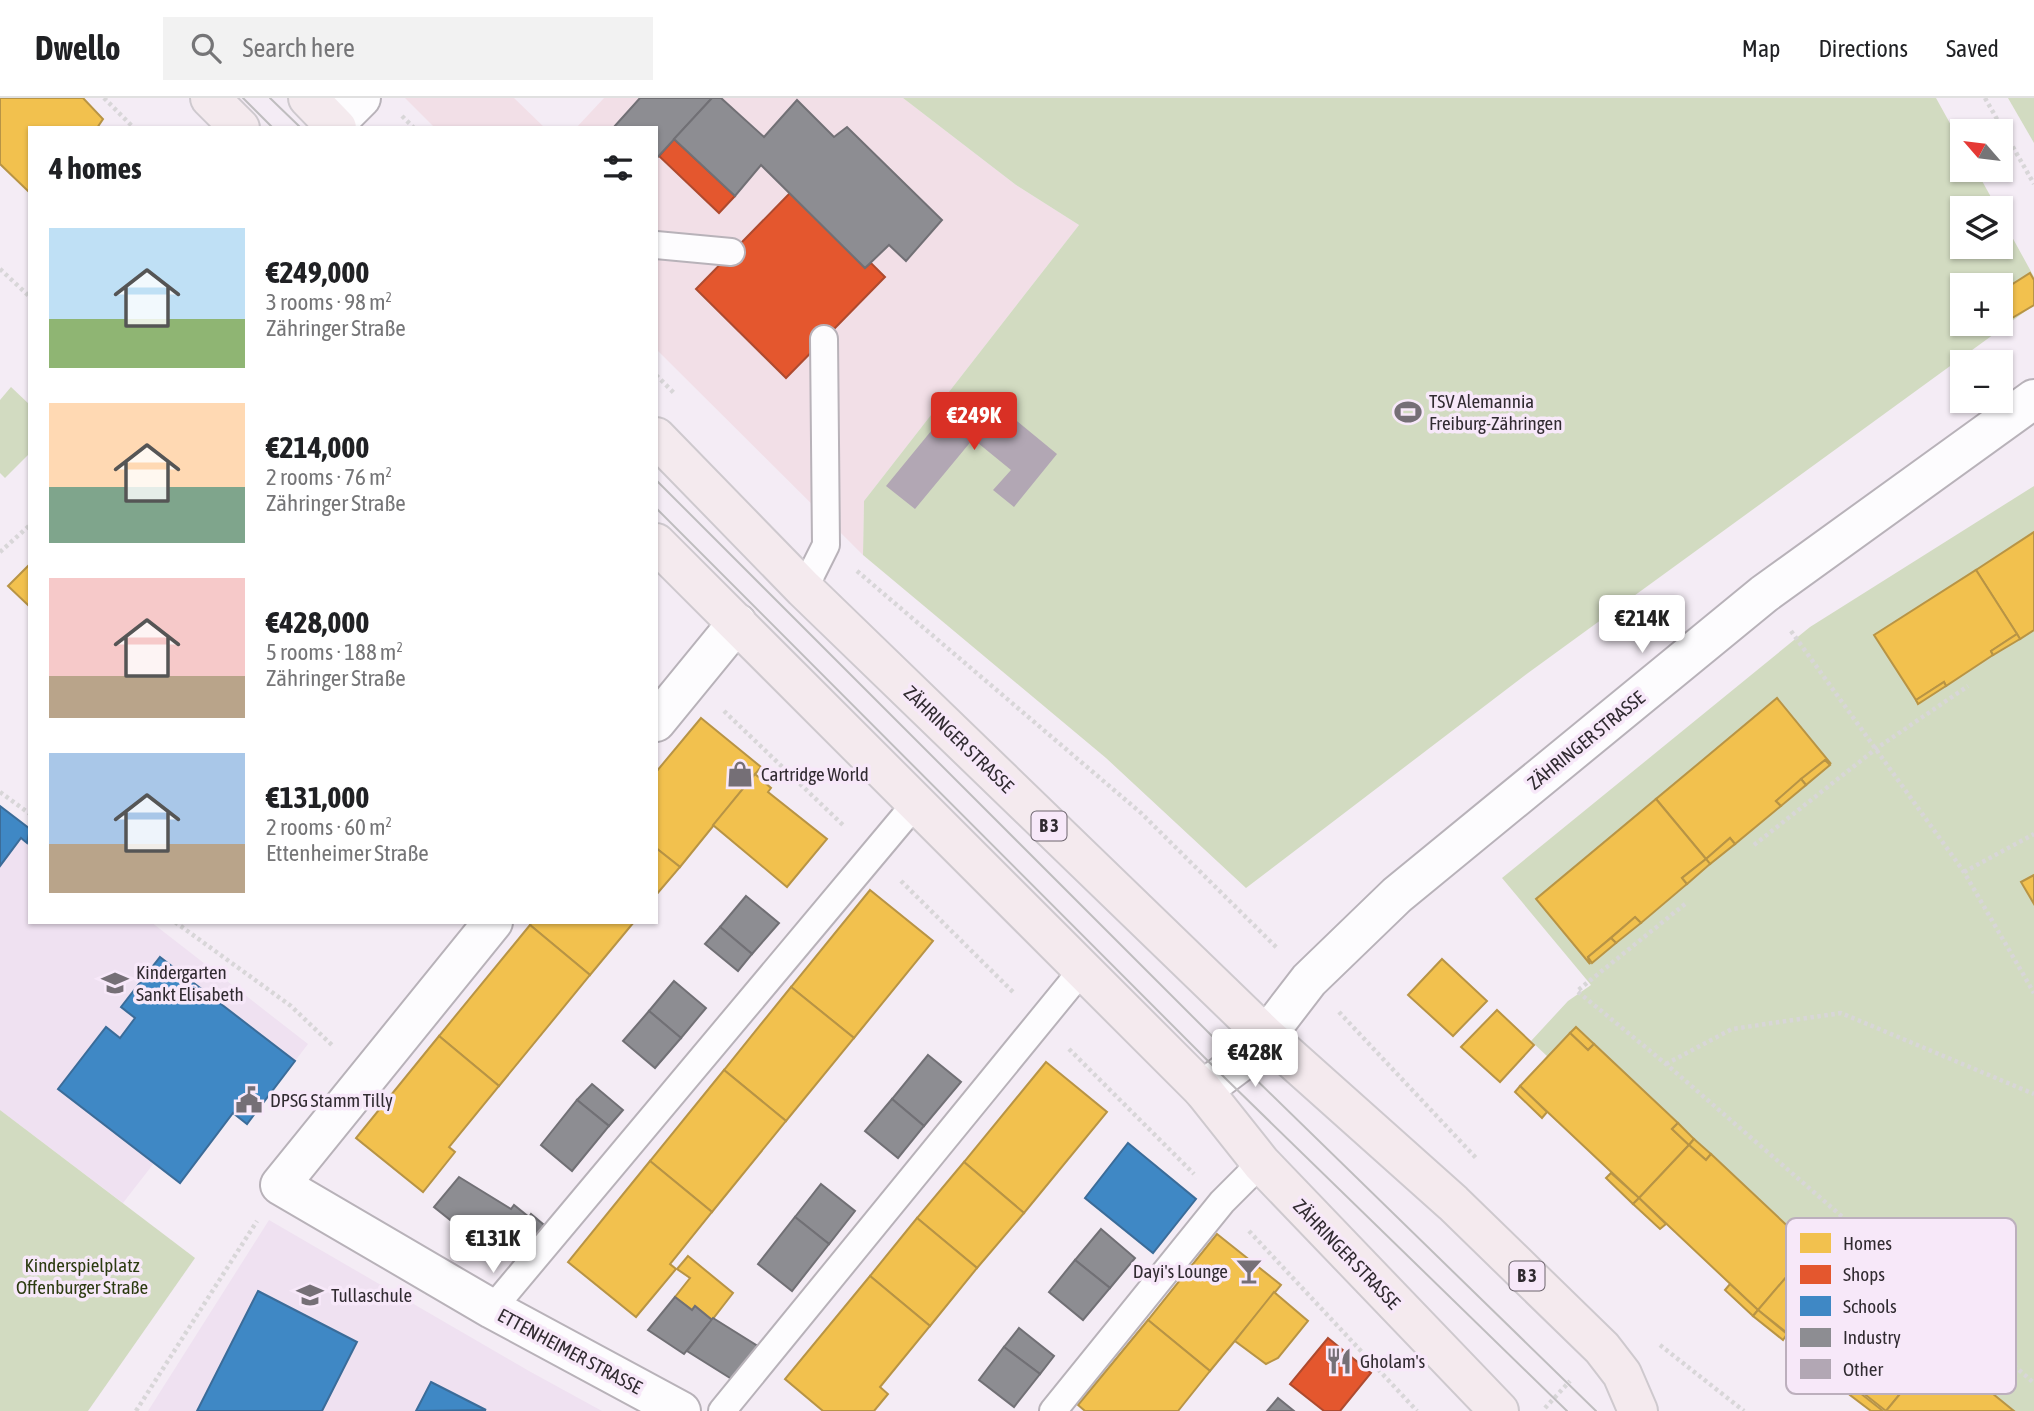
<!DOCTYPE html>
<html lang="en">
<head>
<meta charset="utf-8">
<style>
	body { margin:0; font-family:"Asap Condensed",sans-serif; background:#f2f2f2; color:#202124; height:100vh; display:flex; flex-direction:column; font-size:26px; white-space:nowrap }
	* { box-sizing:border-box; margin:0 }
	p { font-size:23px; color:#757577 }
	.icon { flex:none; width:38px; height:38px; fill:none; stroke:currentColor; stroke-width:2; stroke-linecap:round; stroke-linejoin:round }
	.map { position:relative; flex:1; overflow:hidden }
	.panel { position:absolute; left:28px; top:28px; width:630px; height:798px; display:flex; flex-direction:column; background:#fff; border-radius:0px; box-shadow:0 2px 5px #0004 }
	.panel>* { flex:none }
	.needle { width:46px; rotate:298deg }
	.controls { position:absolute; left:1950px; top:21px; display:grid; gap:14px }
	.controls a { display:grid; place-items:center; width:63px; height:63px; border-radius:0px; background:#fff; box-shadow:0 2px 5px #0004; font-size:35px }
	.price { position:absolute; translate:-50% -60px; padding:0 16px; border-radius:7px; background:#fff; color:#222; font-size:23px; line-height:46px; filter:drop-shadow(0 2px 4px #0008) }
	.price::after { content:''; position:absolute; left:50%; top:42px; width:21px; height:16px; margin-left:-10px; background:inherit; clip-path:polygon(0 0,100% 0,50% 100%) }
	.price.active { background:#d93025; color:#fff }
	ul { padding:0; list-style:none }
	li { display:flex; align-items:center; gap:21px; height:175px; padding:0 21px }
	li span { display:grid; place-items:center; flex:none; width:196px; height:140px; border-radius:0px; color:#555 }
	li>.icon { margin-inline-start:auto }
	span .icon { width:84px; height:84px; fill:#fffc; stroke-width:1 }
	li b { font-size:30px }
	h2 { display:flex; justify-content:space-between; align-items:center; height:84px; padding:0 21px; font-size:30px }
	header { display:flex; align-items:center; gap:42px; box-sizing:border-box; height:98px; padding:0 35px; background:#fff; border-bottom:2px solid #e0e0e0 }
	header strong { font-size:33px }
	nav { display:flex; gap:38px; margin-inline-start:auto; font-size:24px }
	.search { width:490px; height:63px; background:#f2f2f2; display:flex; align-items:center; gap:18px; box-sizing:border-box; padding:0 24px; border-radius:0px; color:#757577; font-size:26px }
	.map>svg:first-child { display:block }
	.commercial { fill:#f2dfe7 }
	.built { fill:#efe1f1 }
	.green { fill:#d2dbc1; fill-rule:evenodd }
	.homes { fill:#f2c14e; stroke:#b89445; stroke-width:2 }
	.shops { fill:#e4572e; stroke:#ae4a2f; stroke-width:2 }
	.schools { fill:#3f88c5; stroke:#3b6c99; stroke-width:2 }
	.industry { fill:#8d8d92; stroke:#717075; stroke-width:2 }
	.building { fill:#b2a7b4 }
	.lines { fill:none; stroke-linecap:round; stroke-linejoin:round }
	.lane-casing { stroke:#b8b2b9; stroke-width:30 }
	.street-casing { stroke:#b8b2b9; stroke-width:42 }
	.primary-casing { stroke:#cec9ce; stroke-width:42 }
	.path { stroke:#d8d6d8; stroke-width:4.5; stroke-dasharray:3.5 3.5; stroke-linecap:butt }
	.lane { stroke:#fdfcfe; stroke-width:26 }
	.street { stroke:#fdfcfe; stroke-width:38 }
	.primary { stroke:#f4eaee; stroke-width:38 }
	.tram { stroke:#bfbdbf; stroke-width:2 }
	.labels { text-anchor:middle; stroke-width:7; stroke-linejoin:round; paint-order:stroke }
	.shield { fill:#f7e8f9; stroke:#6c646d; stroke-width:2 }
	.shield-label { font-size:18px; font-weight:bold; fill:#312b31 }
	.poi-label { font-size:19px; fill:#312b31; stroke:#f7e8f9; text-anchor:start }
	.street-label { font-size:19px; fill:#312b31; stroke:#f7e8f9 }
	.park-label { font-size:19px; fill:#2c3b10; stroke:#f7e8f9 }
	.key { fill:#f7e8f9; stroke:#bcafbd; stroke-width:2 }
	.key-label { font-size:19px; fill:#312b31 }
</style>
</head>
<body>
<header>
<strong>Dwello</strong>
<div class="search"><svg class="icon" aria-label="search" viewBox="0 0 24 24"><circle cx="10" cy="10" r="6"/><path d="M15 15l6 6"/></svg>Search here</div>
<nav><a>Map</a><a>Directions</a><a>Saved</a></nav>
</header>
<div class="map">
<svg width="2034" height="1313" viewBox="0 0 2034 1313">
	<rect width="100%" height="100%" fill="#f4ecf5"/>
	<g class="commercial">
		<path d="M405 0H514L545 30H435Z"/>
		<path d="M604 0H903L1016 87 1079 127 864 403 863 457 656 251V30H576Z"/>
	</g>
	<g class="built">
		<path d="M0 708 30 731V824H151L308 946 247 1026 233 1015 180 1085 154 1065 123 1105 0 1012Z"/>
		<path d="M269 1122 529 1273 602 1313H148Z"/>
	</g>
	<g class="green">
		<path d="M903 0H1936L1962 47V72H1976L1997 110H1962V149H2000V117L2034 179V207L1528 575 1246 790 1106 660 863 457 864 403 1079 127 1016 87ZM1962 187H2000V226H1962Z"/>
		<path d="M2008 0H2034V45Z"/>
		<path d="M11 289 30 307V355L5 380 0 375V302Z"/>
		<path d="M2034 388V1313H2009L1811 1150 1576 930 1548 959 1531 943 1568 903 1591 887 1502 780 1810 529Z"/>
		<path d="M0 1012 195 1160 88 1313H0Z"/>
	</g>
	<g class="homes">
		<path d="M0 0H83L103 21 97 30H30V95L0 66Z"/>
		<path d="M2030 175 2034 182V207L2007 223 2000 212V194Z"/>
		<path d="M2034 434V532L2020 541 1976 472Z"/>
		<path d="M30 466V509L8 488Z"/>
		<path d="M1976 472 2017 536 1991 553 1993 557 1946 588 1944 584 1916 602 1874 537Z"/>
		<path d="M2017 536 2020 541 1993 557 1991 553Z"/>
		<path d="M1944 584 1946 588 1918 606 1916 602Z"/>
		<path d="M1777 600 1831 666 1825 662 1776 703 1781 708 1735 746 1730 740 1706 761 1656 701Z"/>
		<path d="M701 620 761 669 680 769 656 750V674Z"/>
		<path d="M1825 662 1830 667 1806 687 1801 681Z"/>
		<path d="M755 676 771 690 768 694 827 741 787 789 713 727Z"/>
		<path d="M1801 681 1806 687 1781 708 1776 703Z"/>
		<path d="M1656 701 1706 761 1682 780 1687 786 1641 825 1635 819 1588 859 1590 866 1536 801Z"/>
		<path d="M1730 740 1735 746 1710 766 1706 761Z"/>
		<path d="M656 750 680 769 656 797Z"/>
		<path d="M1706 761 1710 766 1687 786 1682 780Z"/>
		<path d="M2034 777V806L2021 784Z"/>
		<path d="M870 792 933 843 854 940 791 889Z"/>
		<path d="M1635 819 1641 825 1616 845 1611 840Z"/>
		<path d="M532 824H634L590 877 530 827Z"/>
		<path d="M530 827 590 877 499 988 439 938Z"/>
		<path d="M1611 840 1616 845 1592 865 1588 859Z"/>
		<path d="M1442 861 1487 903 1453 938 1408 897Z"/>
		<path d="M791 889 854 940 786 1023 724 972Z"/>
		<path d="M1497 912 1534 947 1500 984 1461 949Z"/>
		<path d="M1576 929 1594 946 1588 952 1570 935Z"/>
		<path d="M1570 935 1588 952 1594 946 1678 1025 1672 1031 1689 1047 1639 1100 1520 988Z"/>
		<path d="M439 938 499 988 449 1049 455 1054 423 1094 356 1040Z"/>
		<path d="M1046 964 1107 1014 1024 1115 964 1064Z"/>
		<path d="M724 972 786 1023 712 1114 650 1063Z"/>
		<path d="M1520 988 1547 1014 1542 1020 1515 994Z"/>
		<path d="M1678 1025 1694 1041 1689 1047 1672 1031Z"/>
		<path d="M1694 1041 1711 1056 1706 1062 1689 1047Z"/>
		<path d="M1689 1047 1706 1062 1711 1056 1795 1135 1790 1141 1806 1156 1758 1212 1639 1100Z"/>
		<path d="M650 1063 712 1114 670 1166 676 1171 636 1219 568 1164Z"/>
		<path d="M964 1064 1024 1115 977 1170 917 1120Z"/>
		<path d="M1611 1075 1639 1100 1633 1106 1606 1080Z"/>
		<path d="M1639 1100 1666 1126 1660 1131 1633 1106Z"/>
		<path d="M917 1120 977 1170 930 1228 870 1178Z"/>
		<path d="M1217 1136 1281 1187 1210 1273 1148 1222Z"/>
		<path d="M1806 1156 1823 1170 1827 1163 1918 1236 1913 1242 1932 1257 1886 1313 1758 1212Z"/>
		<path d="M688 1158 733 1195 712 1222 695 1208 692 1212 675 1199 690 1180 677 1171Z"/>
		<path d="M870 1178 930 1228 880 1289 888 1296 874 1313H823L785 1281Z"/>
		<path d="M1730 1186 1758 1212 1753 1218 1725 1192Z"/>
		<path d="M1274 1194 1308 1223 1278 1260 1266 1266 1235 1243Z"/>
		<path d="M1758 1212 1787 1236 1783 1242 1753 1218Z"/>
		<path d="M1148 1222 1210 1273 1178 1313H1085L1078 1307Z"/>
		<path d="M1932 1257 1949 1271 1955 1265 2014 1313H1886Z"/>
		<path d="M1855 1291 1883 1313H1871L1850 1297Z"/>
	</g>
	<g class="shops">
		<path d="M674 41 735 98 719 115 659 58Z"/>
		<path d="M790 95 865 170 871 165 885 179 786 280 696 191Z"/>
		<path d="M1328 1240 1371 1275 1340 1313H1324L1290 1286Z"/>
	</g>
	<g class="schools">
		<path d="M0 708 30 731 27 745 21 740 0 768Z"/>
		<path d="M160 859 295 963 247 1026 233 1015 180 1085 58 991 106 929 120 940 135 920 121 909Z"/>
		<path d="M1128 1045 1196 1101 1153 1155 1085 1100Z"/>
		<path d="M258 1193 357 1244 322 1313H197Z"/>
		<path d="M431 1284 486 1312 416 1313Z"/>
	</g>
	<g class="industry">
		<path d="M640 0H712L656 61V30H613Z"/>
		<path d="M712 0H721L764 39 797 2 834 39 847 29 942 122 906 163 889 147 865 170 761 67 735 98 674 41Z"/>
		<path d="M746 798 779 825 752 856 720 829Z"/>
		<path d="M720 829 752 856 738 873 705 846Z"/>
		<path d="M674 883 706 910 681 940 649 913Z"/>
		<path d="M649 913 681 940 655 970 623 943Z"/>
		<path d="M928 957 961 984 924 1028 892 1001Z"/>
		<path d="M592 986 623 1012 609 1028 577 1002Z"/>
		<path d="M892 1001 924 1028 898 1060 865 1033Z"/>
		<path d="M577 1002 609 1028 572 1073 541 1047Z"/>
		<path d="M459 1079 511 1111 514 1107 529 1119 531 1116 550 1132 522 1166 474 1132 472 1135 456 1122 454 1125 434 1109Z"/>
		<path d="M821 1086 855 1113 829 1146 795 1119Z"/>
		<path d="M795 1119 829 1146 792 1193 758 1166Z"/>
		<path d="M1101 1131 1135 1160 1110 1190 1075 1162Z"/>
		<path d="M1075 1162 1110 1190 1083 1222 1049 1194Z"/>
		<path d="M675 1199 692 1212 695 1208 712 1222 684 1256 648 1232Z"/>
		<path d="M713 1220 764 1252 738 1285 687 1253Z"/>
		<path d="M1019 1230 1054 1258 1040 1276 1004 1249Z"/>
		<path d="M1004 1249 1040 1276 1014 1309 979 1282Z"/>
		<path d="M1278 1300 1294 1313H1267Z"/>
	</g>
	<path class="building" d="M963 294 993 318 1000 309 1057 356 1014 409 993 392 1011 372 973 341 915 411 886 388Z"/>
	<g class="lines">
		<g class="lane-casing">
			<g id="lane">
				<path d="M656 147 731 154"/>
				<path d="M804 491 826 447 824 241"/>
				<path d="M492 1211 916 705"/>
				<path d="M722 1313 1083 871"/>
				<path d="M1053 1313 1222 1104 1261 1065"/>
			</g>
		</g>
		<g class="street-casing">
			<g id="street">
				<path d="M334 27 361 0"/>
				<path d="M656 624 737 525"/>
				<path d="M493 824 280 1087 492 1211 681 1313"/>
				<path d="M1203 992 1239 965 1266 938 1309 882 1397 797 1764 496 2034 301"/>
			</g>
		</g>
		<g class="primary-casing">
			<g id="primary">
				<path d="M210 0 240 30"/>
				<path d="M308 0 337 30"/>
				<path d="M656 339 804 491 1266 938 1453 1105 1602 1250 1622 1276 1638 1313"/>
				<path d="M656 445 1203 992 1261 1065 1499 1313"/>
			</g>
		</g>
		<g class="path">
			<path d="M104 0 134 30"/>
			<path d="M1985 0 2034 86"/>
			<path d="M402 18 414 30"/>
			<path d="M0 171 30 199"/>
			<path d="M656 277 675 296"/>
			<path d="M0 454 30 427"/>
			<path d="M857 473 1141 715 1277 850"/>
			<path d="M1791 533 1964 774 2034 895"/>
			<path d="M724 613 844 728"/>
			<path d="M0 694 30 716"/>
			<path d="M1754 747 1877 650 1968 588"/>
			<path d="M1964 774 2034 736"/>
			<path d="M901 783 1014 895"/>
			<path d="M1685 806 1577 893 1666 966 2034 1285"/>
			<path d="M175 824 291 908 334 949"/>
			<path d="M1339 914 1477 1061"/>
			<path d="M1069 951 1194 1076"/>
			<path d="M1666 966 1732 931 1841 915 2034 996"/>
			<path d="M1249 1133 1417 1313"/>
			<path d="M1660 1247 1744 1313"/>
			<path d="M1545 1310 1570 1283"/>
			<path d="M136 1313 257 1123"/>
		</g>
		<use href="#lane" class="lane"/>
		<use href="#street" class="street"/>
		<use href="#primary" class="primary"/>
		<g class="tram">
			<path d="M243 0 273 30"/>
			<path d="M270 0 301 30"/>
			<path d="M656 382 1239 965 1596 1313"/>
			<path d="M656 410 1224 979 1567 1313"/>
		</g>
	</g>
	<defs>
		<g id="stadium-bare" transform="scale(2.1)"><path d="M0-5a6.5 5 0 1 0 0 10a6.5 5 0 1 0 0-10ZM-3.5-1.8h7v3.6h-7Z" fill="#756f76" stroke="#f7e8f9" stroke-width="2.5" paint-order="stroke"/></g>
		<g id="shop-bare" transform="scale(2.1)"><path d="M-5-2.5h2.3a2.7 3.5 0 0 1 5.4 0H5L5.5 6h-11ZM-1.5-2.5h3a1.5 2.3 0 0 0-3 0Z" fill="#756f76" stroke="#f7e8f9" stroke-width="2.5" paint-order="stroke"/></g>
		<g id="school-bare" transform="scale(2.1)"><path d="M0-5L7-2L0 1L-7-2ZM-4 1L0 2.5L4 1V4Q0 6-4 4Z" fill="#756f76" stroke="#f7e8f9" stroke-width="2.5" paint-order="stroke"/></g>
		<g id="civic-bare" transform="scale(2.1)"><path d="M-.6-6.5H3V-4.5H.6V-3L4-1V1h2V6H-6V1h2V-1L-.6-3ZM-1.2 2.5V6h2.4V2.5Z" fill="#756f76" stroke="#f7e8f9" stroke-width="2.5" paint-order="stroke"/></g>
		<g id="bar-bare" transform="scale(2.1)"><path d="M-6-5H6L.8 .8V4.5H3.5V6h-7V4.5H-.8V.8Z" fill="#756f76" stroke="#f7e8f9" stroke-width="2.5" paint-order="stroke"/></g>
		<g id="restaurant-bare" transform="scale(2.1)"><path d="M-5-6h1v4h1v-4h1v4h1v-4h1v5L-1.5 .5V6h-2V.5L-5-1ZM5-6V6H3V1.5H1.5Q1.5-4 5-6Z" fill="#756f76" stroke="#f7e8f9" stroke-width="2.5" paint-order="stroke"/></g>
	</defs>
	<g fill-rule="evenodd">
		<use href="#stadium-bare" x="1408" y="314"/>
		<use href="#shop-bare" x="740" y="676"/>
		<use href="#school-bare" x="115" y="885"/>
		<use href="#civic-bare" x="249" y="1002"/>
		<use href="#bar-bare" x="1249" y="1173"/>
		<use href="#school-bare" x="310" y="1197"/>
		<use href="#restaurant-bare" x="1339" y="1263"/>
	</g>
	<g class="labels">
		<g class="shield">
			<rect x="1031.5" y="713.5" width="35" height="29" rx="5"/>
			<rect x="1509.5" y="1163.5" width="35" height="29" rx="5"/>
		</g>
		<g class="shield-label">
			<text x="1049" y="734">B 3</text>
			<text x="1527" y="1184">B 3</text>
		</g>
		<g class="poi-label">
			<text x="1429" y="310">TSV Alemannia<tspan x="1429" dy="22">Freiburg-Zähringen</tspan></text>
			<text x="761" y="683">Cartridge World</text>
			<text x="136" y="881">Kindergarten<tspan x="136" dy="22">Sankt Elisabeth</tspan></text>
			<text x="270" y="1009">DPSG Stamm Tilly</text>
			<text x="1228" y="1180" text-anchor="end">Dayi's Lounge</text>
			<text x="331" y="1204">Tullaschule</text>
			<text x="1360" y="1270">Gholam's</text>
		</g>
		<g class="street-label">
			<text transform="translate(959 641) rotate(44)" y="7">ZÄHRINGER STRASSE</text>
			<text transform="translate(1586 642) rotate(-39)" y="7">ZÄHRINGER STRASSE</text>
			<text transform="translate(1347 1156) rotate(46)" y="7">ZÄHRINGER STRASSE</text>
			<text transform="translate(570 1253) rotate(28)" y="7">ETTENHEIMER STRASSE</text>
		</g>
		<g class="park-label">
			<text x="82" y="1174">Kinderspielplatz<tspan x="82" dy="22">Offenburger Straße</tspan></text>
		</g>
	</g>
	<rect x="1786" y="1120" width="230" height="176" rx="10" class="key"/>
	<rect x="1800" y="1135" width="31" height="20" fill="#f2c14e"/>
	<rect x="1800" y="1167" width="31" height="19" fill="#e4572e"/>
	<rect x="1800" y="1198" width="31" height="20" fill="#3f88c5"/>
	<rect x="1800" y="1230" width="31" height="19" fill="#8d8d92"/>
	<rect x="1800" y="1261" width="31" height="20" fill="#b2a7b4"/>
	<g class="key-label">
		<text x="1843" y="1152">Homes</text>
		<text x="1843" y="1183">Shops</text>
		<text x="1843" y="1215">Schools</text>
		<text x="1843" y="1246">Industry</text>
		<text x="1843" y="1278">Other</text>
	</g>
</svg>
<div class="controls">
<a><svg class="needle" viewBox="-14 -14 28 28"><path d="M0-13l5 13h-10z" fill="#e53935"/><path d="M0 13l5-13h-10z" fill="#757577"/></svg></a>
<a><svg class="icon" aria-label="layers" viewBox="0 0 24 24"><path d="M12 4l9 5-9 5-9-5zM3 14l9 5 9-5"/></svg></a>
<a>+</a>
<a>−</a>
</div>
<b class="price active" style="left:974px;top:354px">€249K</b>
<b class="price" style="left:1642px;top:557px">€214K</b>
<b class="price" style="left:1255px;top:991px">€428K</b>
<b class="price" style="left:493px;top:1177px">€131K</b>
<section class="panel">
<h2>4 homes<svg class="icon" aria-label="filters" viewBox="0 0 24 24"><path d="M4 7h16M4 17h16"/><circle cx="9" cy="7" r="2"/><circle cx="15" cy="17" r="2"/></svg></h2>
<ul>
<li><span style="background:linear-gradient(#bfe0f5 65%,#8fb573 0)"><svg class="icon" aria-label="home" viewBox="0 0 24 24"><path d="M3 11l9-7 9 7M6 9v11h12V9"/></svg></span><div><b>€249,000</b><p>3 rooms · 98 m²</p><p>Zähringer Straße</p></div></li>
<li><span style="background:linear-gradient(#ffd9b3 60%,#7fa58c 0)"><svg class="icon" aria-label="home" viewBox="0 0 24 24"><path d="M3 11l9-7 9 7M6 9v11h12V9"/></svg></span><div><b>€214,000</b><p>2 rooms · 76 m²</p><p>Zähringer Straße</p></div></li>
<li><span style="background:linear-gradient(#f6c9c9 70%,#b9a48a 0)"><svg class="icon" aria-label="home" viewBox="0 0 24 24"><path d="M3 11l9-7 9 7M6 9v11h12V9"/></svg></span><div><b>€428,000</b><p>5 rooms · 188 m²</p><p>Zähringer Straße</p></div></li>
<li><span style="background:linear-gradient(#a9c7e8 65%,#b9a48a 0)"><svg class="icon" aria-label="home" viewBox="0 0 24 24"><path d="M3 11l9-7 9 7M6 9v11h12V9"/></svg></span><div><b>€131,000</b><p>2 rooms · 60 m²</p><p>Ettenheimer Straße</p></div></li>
</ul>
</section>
</div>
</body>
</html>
